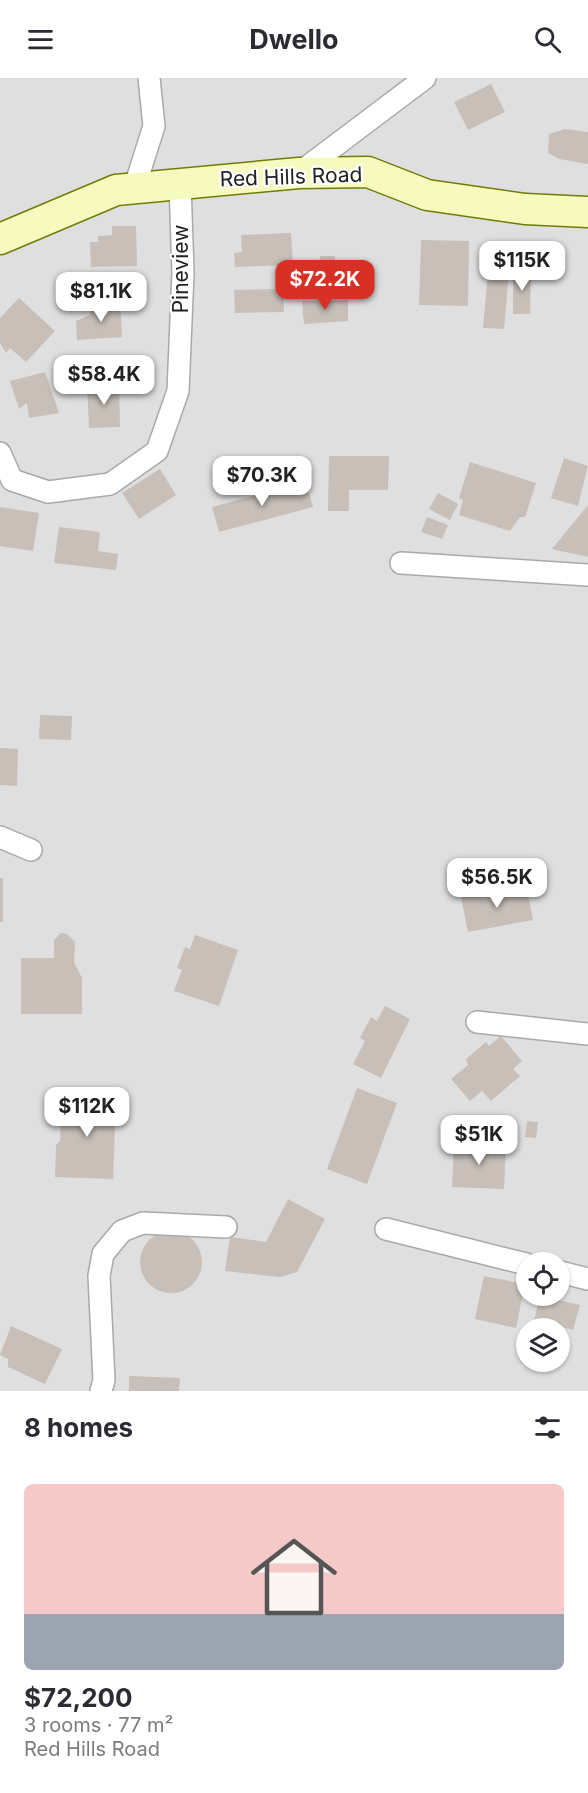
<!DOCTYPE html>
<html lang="en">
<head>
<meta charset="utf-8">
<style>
	body { margin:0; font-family:Inter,sans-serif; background:#f2f2f3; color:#2b2b33; height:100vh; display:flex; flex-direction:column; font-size:22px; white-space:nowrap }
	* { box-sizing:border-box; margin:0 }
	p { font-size:20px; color:#7c7c81 }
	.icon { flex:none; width:33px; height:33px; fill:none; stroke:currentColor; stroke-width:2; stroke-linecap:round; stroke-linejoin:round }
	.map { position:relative; height:1313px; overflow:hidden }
	.side { display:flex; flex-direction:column; background:#fff; flex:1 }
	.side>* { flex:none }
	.controls { position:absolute; left:516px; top:1174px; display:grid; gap:12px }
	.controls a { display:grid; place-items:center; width:54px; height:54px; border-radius:50%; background:#fff; box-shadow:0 2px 4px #0004; font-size:30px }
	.price { position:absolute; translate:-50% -51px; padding:0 14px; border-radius:12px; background:#fff; color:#222; font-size:20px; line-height:39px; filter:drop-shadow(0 2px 3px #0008) }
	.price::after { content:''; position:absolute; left:50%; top:36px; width:18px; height:14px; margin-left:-9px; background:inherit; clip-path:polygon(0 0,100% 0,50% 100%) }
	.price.active { background:#d93025; color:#fff }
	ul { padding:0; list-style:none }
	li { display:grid; align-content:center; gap:12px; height:318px; padding:0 24px }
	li+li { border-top:2px solid #e1e1e2 }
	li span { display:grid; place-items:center; height:186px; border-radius:9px; color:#555 }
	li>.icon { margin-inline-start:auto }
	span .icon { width:108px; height:108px; fill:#fffc; stroke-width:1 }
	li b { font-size:26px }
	h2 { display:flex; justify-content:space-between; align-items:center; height:72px; padding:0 24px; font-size:26px }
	header { display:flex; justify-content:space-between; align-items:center; height:78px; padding:0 24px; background:#fff; font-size:27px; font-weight:700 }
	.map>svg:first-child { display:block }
	.residential { fill:#e0dfdf; fill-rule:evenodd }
	.building { fill:#c7bfb8 }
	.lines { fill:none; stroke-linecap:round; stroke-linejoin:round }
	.street-casing { stroke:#a9a9a9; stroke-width:24 }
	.secondary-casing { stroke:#707d05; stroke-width:33 }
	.street { stroke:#fff; stroke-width:21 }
	.secondary { stroke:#f7fabf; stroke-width:30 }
	.labels { text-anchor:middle; stroke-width:4.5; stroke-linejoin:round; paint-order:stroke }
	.street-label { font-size:21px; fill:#222; stroke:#fff }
</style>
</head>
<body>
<header><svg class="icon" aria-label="menu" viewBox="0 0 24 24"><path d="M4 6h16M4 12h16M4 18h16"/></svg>Dwello<svg class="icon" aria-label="search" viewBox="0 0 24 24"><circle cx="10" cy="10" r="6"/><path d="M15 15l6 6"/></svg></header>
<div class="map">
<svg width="588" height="1313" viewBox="0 0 588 1313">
	<rect width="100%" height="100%" fill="#f2efe9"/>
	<path class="residential" d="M0 0H588V1313H0ZM526 1185H560V1218H526ZM526 1251H560V1284H526Z"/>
	<g class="building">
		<path d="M491 6 505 34 468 52 454 24Z"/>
		<path d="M565 51 588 54V86L559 81 548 75 549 56Z"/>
		<path d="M112 148H136L137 188 91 189 90 164H98V158L112 157Z"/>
		<path d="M291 155 293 187 235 189 234 175 242 174 241 157Z"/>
		<path d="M421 162 469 163 468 228 419 227Z"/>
		<path d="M320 178H335L334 195H344L343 219 306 217 307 196 319 197Z"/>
		<path d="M488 193 509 195 504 251 483 250Z"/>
		<path d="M513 193H531L530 236H513Z"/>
		<path d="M86 210 87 221 69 222V211Z"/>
		<path d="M283 211 284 234 235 235 234 212Z"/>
		<path d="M19 220 55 253 26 284 10 270 6 275 0 265V240Z"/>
		<path d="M348 222V243L304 246 302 223Z"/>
		<path d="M120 225 122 259 77 262 76 243 90 237 89 227Z"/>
		<path d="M45 294 59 335 29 340 27 325 19 331 10 303Z"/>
		<path d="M119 306 120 349 89 350 87 307Z"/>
		<path d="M329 378H389L388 412H349V433H328Z"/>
		<path d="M564 380 588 388 578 428 551 420Z"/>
		<path d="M470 384 536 405 525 439H520L510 453 459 437 463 422 459 420Z"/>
		<path d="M160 391 176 417 139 441 122 415Z"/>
		<path d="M306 404 313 429 219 454 212 429Z"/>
		<path d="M438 415 458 426 450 442 429 431Z"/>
		<path d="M588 427V479L552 471Z"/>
		<path d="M0 429 39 435 33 473 0 468Z"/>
		<path d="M427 439 448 447 442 461 421 454Z"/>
		<path d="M59 449 100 454 98 473 118 476 116 492 54 485Z"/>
		<path d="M40 637 72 638 71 662 39 661Z"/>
		<path d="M0 670 18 671 17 708 0 707Z"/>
		<rect x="0" y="800" width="3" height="44"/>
		<path d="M526 807 533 842 468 854 461 819Z"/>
		<path d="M61 855 67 856 75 864 74 884 82 900V936H21V880H54V862Z"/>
		<path d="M195 857 238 872 219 928 174 913 182 892 177 890 185 869 190 871Z"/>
		<path d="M385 928 410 941 381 1000 353 986 365 963 360 960 371 939 377 943Z"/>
		<path d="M501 958 522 983 513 991 520 998 491 1023 482 1013 470 1023 451 1001 468 987 466 981 486 964 489 968Z"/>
		<path d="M357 1010 397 1025 367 1106 327 1091Z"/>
		<path d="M62 1018 116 1020 113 1101 55 1099 56 1067 60 1063Z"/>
		<path d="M527 1043 538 1044 536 1060 525 1059Z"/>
		<path d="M454 1064 506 1067 504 1111 452 1109Z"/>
		<path d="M288 1121 325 1141 297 1194 280 1199 225 1193 230 1159 266 1164Z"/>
		<circle cx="171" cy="1184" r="31"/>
		<path d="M484 1198 525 1206 516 1250 475 1241Z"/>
		<path d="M540 1218 580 1227 573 1252 550 1246 549 1251H532Z"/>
		<path d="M11 1248 62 1271 45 1306 8 1289V1281L0 1277Z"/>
		<path d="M129 1298 180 1300 179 1313H129Z"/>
	</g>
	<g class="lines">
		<g class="street-casing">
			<g id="street">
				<path d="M299 95 425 0"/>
				<path d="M135 108 154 48 149 0"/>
				<path d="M0 375 12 402 48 414 110 406 157 373 178 313 183 195 180 105"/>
				<path d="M401 485 588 497"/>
				<path d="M0 759 31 772"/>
				<path d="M477 944 588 956"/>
				<path d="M386 1151 526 1186"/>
				<path d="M560 1194 588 1201"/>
				<path d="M101 1313 104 1302 99 1198 103 1176 122 1153 143 1145 226 1149"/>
			</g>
		</g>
		<g class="secondary-casing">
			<path id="secondary" d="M0 161 116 112 299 95 368 94 427 117 525 131 588 134"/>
		</g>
		<use href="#street" class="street"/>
		<use href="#secondary" class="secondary"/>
	</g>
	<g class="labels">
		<g class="street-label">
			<text transform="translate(291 99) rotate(-2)" y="7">Red Hills Road</text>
			<text transform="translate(181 191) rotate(-90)" y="7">Pineview</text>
		</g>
	</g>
</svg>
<div class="controls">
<a><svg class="icon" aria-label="locate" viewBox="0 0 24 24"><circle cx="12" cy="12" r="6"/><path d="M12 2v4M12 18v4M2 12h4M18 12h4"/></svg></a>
<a><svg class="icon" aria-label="layers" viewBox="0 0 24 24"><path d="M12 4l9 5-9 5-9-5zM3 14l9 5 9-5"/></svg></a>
</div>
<b class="price" style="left:522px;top:214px">$115K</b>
<b class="price active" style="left:325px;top:233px">$72.2K</b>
<b class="price" style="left:101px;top:245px">$81.1K</b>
<b class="price" style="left:104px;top:328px">$58.4K</b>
<b class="price" style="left:262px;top:429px">$70.3K</b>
<b class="price" style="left:497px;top:831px">$56.5K</b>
<b class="price" style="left:87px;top:1060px">$112K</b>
<b class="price" style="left:479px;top:1088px">$51K</b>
</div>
<section class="side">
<h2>8 homes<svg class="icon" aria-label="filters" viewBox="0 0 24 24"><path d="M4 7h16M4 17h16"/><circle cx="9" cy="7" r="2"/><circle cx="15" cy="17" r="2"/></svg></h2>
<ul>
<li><span style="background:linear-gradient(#f6c9c9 70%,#9aa5b1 0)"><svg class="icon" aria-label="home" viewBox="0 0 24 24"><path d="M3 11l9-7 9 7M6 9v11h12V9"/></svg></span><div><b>$72,200</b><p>3 rooms · 77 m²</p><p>Red Hills Road</p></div></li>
</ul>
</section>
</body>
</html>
